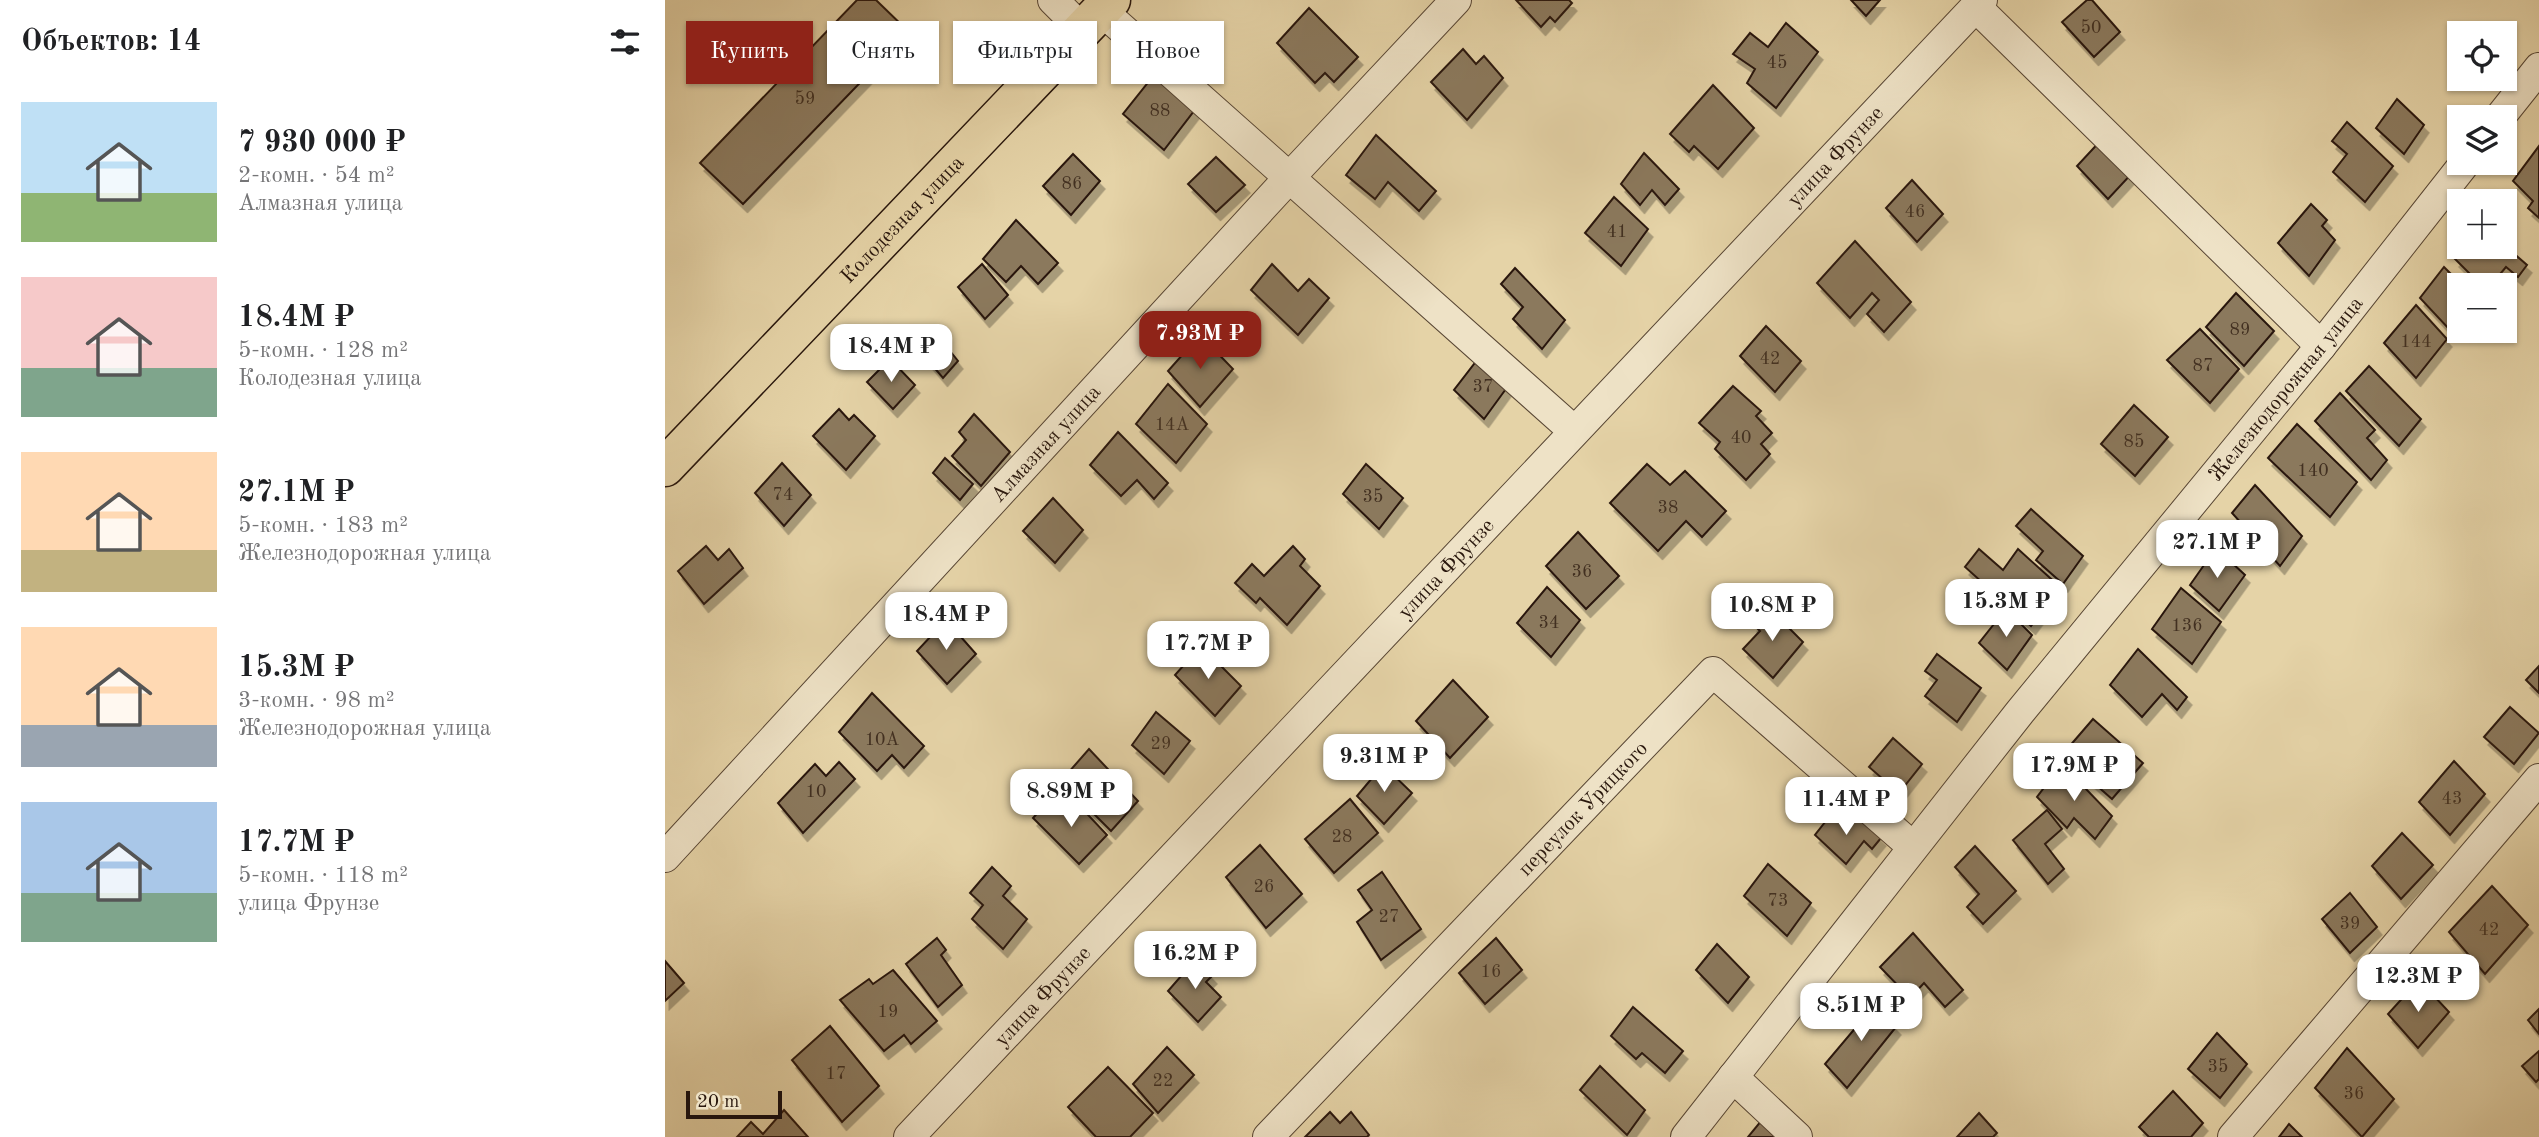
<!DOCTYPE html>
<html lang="ru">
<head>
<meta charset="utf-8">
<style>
	body { margin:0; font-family:"Old Standard TT",serif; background:#f6f6f6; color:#202124; height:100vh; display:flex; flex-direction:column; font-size:26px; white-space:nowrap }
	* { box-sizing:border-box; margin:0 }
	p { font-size:23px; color:#757577 }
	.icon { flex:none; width:38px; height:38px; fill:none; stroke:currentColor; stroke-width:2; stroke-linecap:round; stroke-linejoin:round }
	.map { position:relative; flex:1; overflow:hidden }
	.details { display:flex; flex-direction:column; background:#fff; width:665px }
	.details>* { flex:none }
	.banner { position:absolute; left:21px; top:21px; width:665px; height:63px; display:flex; gap:14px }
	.fabs { position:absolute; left:1782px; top:21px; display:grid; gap:14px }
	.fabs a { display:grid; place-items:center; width:70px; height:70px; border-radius:0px; background:#fff; box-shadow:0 2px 5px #0004; font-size:35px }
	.scale { position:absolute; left:21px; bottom:18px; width:96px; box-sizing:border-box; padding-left:7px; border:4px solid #29170d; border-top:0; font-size:19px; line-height:24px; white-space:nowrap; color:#29170d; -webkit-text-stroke:5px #eee2c6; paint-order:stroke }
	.price { position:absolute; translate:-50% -60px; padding:0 16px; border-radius:14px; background:#fff; color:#222; font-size:23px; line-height:46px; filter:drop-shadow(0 2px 4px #0008) }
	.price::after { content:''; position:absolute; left:50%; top:42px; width:21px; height:16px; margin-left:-10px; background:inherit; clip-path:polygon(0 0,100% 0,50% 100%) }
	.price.selected { background:#8f2418; color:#fff }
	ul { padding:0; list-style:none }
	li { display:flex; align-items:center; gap:21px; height:175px; padding:0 21px }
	li span { display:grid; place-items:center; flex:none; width:196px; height:140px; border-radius:0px; color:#555 }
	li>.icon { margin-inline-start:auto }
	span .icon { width:84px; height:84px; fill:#fffc; stroke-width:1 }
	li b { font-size:30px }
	h2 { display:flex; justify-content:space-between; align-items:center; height:84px; padding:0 21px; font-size:30px }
	.tag { padding:0 24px; border-radius:0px; background:#fff; box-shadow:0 2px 5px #0004; font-size:24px; line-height:63px }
	.tag.selected { background:#8f2418; color:#fff }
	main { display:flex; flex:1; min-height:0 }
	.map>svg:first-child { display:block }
	.building { fill:#8b795d; stroke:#29170d; stroke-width:2; filter:url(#shadow) }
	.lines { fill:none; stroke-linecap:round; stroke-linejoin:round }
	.minor-casing { stroke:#584634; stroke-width:32 }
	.major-casing { stroke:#29170d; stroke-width:41 }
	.minor { stroke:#eee2c6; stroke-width:30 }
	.major { stroke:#e5d3a7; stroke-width:38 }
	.labels { text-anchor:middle; stroke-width:6; stroke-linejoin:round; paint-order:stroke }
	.number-label { font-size:18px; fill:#423021 }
	.street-label { font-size:21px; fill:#29170d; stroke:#eee2c6 }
</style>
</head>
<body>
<main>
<section class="details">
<h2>Объектов: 14<svg class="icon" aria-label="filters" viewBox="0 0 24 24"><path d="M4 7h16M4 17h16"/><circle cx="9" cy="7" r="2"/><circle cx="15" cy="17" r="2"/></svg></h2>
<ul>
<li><span style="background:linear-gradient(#bfe0f5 65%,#8fb573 0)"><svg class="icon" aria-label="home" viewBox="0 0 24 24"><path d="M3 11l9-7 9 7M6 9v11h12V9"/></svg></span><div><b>7 930 000 ₽</b><p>2-комн. · 54 m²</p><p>Алмазная улица</p></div></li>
<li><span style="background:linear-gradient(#f6c9c9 65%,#7fa58c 0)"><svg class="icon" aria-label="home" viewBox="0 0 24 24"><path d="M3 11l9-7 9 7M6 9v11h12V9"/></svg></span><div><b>18.4M ₽</b><p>5-комн. · 128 m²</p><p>Колодезная улица</p></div></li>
<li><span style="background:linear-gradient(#ffd9b3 70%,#c2b280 0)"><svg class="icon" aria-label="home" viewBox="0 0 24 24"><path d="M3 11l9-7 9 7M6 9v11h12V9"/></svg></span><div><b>27.1M ₽</b><p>5-комн. · 183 m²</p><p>Железнодорожная улица</p></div></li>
<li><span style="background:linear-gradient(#ffd9b3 70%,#9aa5b1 0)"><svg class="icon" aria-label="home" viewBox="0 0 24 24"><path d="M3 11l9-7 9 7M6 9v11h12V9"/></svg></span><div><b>15.3M ₽</b><p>3-комн. · 98 m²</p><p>Железнодорожная улица</p></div></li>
<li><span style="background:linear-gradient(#a9c7e8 65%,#7fa58c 0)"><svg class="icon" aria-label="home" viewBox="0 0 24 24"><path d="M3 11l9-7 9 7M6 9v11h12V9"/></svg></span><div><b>17.7M ₽</b><p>5-комн. · 118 m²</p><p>улица Фрунзе</p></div></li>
</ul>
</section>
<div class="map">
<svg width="1874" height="1137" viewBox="0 0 1874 1137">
	<defs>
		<filter id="shadow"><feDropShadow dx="4.5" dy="8" stdDeviation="0" flood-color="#0004"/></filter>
	</defs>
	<rect width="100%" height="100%" fill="#e5d3a7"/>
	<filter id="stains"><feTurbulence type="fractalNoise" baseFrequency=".00286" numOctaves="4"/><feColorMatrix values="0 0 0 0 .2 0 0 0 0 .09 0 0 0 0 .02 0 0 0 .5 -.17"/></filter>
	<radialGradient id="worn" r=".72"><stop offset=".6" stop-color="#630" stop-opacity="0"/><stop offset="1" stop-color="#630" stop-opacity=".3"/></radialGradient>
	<g class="building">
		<path d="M192 0H211L244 32 78 204 35 163Z"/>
		<path d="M851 0H904L907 3 890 22 885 17 876 27Z"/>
		<path d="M1186 0H1215L1201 16Z"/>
		<path d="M1422 0H1427L1455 32 1429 57 1397 22Z"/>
		<path d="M644 8 693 57 669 82 660 73 650 83 612 43Z"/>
		<path d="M1121 23 1153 52 1111 108 1082 83 1090 69 1068 54 1085 33 1103 47Z"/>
		<path d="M798 49 811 64 819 56 838 78 802 120 766 82Z"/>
		<path d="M493 70 532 107 499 150 458 114Z"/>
		<path d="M1048 85 1089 128 1053 169 1029 146 1024 152 1005 134Z"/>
		<path d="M1732 99 1759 125 1739 154 1711 128Z"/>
		<path d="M1682 122 1728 166 1700 202 1668 172 1682 154 1667 141Z"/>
		<path d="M711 135 771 191 754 211 723 182 710 199 681 175Z"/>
		<path d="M1439 137 1470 170 1443 199 1412 166Z"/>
		<path d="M1874 146V218L1863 208 1868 201 1848 181Z"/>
		<path d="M979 153 1014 189 1000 205 987 190 975 205 956 184Z"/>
		<path d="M408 154 435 181 406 215 378 186Z"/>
		<path d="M551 157 580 185 551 212 523 184Z"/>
		<path d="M1247 180 1278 214 1252 242 1221 208Z"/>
		<path d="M949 197 983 229 956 266 920 233Z"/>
		<path d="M1646 204 1662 220 1657 226 1670 240 1644 276 1613 243Z"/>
		<path d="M351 220 393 263 373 284 356 266 341 282 318 259Z"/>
		<path d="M1190 241 1246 302 1219 332 1202 314 1214 300 1207 293 1185 318 1152 283Z"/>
		<path d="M1839 245 1862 265 1853 277 1841 267 1826 285H1816L1790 259 1801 247H1839Z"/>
		<path d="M317 264 343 295 320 319 293 287Z"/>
		<path d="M607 264 633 291 644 279 664 298 633 335 586 290Z"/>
		<path d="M1779 267 1797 285H1794V317L1784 329 1755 298Z"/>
		<path d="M850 268 900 320 877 349 848 319 858 307 836 284Z"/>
		<path d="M1571 293 1609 331 1579 366 1541 327Z"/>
		<path d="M1751 305 1782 339 1751 378 1719 343Z"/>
		<path d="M1101 326 1136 361 1110 392 1075 356Z"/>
		<path d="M1535 329 1574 369 1545 403 1502 360Z"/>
		<path d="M535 335 568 369 535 407 503 371Z"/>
		<path d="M277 341 293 361 278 378 261 358Z"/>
		<path d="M816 355 846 382 819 419 789 390Z"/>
		<path d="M225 359 250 385 228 409 202 382Z"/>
		<path d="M1704 366 1756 419 1734 446 1681 391Z"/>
		<path d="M503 384 542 424 511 463 471 424Z"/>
		<path d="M1068 386 1096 411 1091 416 1107 433 1096 444 1105 454 1081 480 1050 449 1055 442 1034 423Z"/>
		<path d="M1675 393 1710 430 1702 438 1722 460 1706 480 1650 421Z"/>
		<path d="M1469 405 1503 437 1470 476 1436 444Z"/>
		<path d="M174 409 184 420 189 415 210 436 181 470 148 436Z"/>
		<path d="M309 414 345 452 316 486 287 456 301 440 294 432Z"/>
		<path d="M1632 424 1692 482 1665 517 1603 458Z"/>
		<path d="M453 432 503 483 489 499 472 480 456 496 425 465Z"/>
		<path d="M280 458 308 484 295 500 268 473Z"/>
		<path d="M117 463 146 495 119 526 90 493Z"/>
		<path d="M701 464 738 498 714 529 678 494Z"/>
		<path d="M982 464 1005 485 1020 471 1061 511 1037 537 1021 521 993 551 945 503Z"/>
		<path d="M1590 485 1637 536 1615 566 1567 513Z"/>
		<path d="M388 498 418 530 390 563 358 531Z"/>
		<path d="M1366 509 1418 556 1398 584 1371 560 1378 551 1351 526Z"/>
		<path d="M913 532 954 576 921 609 881 566Z"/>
		<path d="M41 546 53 560 64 549 78 568 39 604 13 571Z"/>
		<path d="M628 546 640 559 635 566 655 586 622 625 595 598 591 603 570 583 587 564 599 576Z"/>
		<path d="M1551 548 1580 575 1554 611 1525 585Z"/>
		<path d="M1314 549 1338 570 1353 549 1395 587 1366 626 1300 567Z"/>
		<path d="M882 587 915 620 886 657 852 623Z"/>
		<path d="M1516 588 1556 622 1527 664 1487 629Z"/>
		<path d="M1102 606 1138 642 1108 678 1078 649 1095 631 1088 624Z"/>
		<path d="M1341 609 1367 635 1342 670 1314 643Z"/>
		<path d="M281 620 311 654 282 684 252 651Z"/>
		<path d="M536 646 576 686 550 716 510 675Z"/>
		<path d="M1473 649 1522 697 1512 710 1497 694 1477 717 1445 685Z"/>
		<path d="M1272 654 1316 688 1292 722 1260 696 1272 680 1260 671Z"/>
		<path d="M1874 666V693L1861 680Z"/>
		<path d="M788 680 823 717 785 758 751 721Z"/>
		<path d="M207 693 259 746 239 768 227 755 212 771 174 732Z"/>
		<path d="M1845 707 1874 733 1849 764 1819 737Z"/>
		<path d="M491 712 525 741 499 774 467 745Z"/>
		<path d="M1428 719 1478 763 1447 799 1397 755Z"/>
		<path d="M1228 738 1257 764 1234 793 1204 767Z"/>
		<path d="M424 749 473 801 446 831 396 781Z"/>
		<path d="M1789 761 1820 794 1785 835 1754 802Z"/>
		<path d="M174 762 190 779 138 833 113 803 150 764 161 776Z"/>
		<path d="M1397 764 1447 816 1430 839 1409 818 1402 828 1372 797Z"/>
		<path d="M718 765 747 793 719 824 692 796Z"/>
		<path d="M386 798 400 813 411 802 442 835 414 864 368 818Z"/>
		<path d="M685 799 713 833 669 873 640 839Z"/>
		<path d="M1382 810 1397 829 1380 844 1399 869 1383 884 1348 840Z"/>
		<path d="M1168 812 1184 827 1193 817 1216 838 1207 849 1199 841 1181 864 1150 835Z"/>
		<path d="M1737 833 1768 865 1736 899 1707 866Z"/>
		<path d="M595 845 637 894 601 928 561 877Z"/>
		<path d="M1310 846 1351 891 1318 924 1302 907 1314 894 1290 867Z"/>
		<path d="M1103 864 1146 903 1122 936 1079 896Z"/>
		<path d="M327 867 346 886 338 896 362 919 338 949 307 919 318 905 305 893Z"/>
		<path d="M717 872 756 929 716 960 692 922 707 910 693 890Z"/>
		<path d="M1827 886 1863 925 1820 974 1784 932Z"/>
		<path d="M1685 893 1712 927 1685 953 1657 919Z"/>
		<path d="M1248 933 1298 990 1280 1007 1259 983 1245 998 1215 967Z"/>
		<path d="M272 938 281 950 276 955 297 985 273 1007 241 964Z"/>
		<path d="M831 938 857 970 820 1004 794 973Z"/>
		<path d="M1052 944 1084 977 1063 1003 1031 970Z"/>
		<path d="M531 959 547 976 541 982 556 997 533 1022 503 991Z"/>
		<path d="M0 961 19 983 0 1001Z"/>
		<path d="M228 970 272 1021 246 1044 239 1035 219 1051 175 1000 204 979 208 984Z"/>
		<path d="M1754 980 1784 1012 1753 1048 1723 1014Z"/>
		<path d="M1201 996 1231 1027 1182 1088 1160 1064 1198 1019 1191 1011Z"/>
		<path d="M968 1007 1018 1051 1000 1073 977 1053 971 1059 946 1036Z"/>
		<path d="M1874 1009V1034L1863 1020Z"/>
		<path d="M165 1026 214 1086 177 1122 127 1060Z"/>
		<path d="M1552 1033 1582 1064 1555 1098 1523 1069Z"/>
		<path d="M502 1047 529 1075 493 1113 468 1084Z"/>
		<path d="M1682 1048 1729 1099 1697 1137 1650 1088Z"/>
		<path d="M1874 1051V1079L1871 1082 1857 1066Z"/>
		<path d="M935 1066 980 1110 962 1135 915 1090Z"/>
		<path d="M443 1067 488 1113 465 1137H431L403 1107Z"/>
		<path d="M1508 1091 1538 1123 1526 1137H1484L1474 1127Z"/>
		<path d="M119 1110 143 1137H72L86 1122 98 1134Z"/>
		<path d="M665 1112 675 1123 686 1112 704 1135 702 1137H640Z"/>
		<path d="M1314 1113 1332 1133 1328 1137H1292Z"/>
		<path d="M1101 1115 1124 1137H1083Z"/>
		<path d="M1624 1124 1637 1137H1614Z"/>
	</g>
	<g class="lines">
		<g class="minor-casing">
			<g id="minor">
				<path d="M388 0 418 30"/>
				<path d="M1311 7 1656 346"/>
				<path d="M436 10 909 431"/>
				<path d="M1835 117 1874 68"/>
				<path id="s1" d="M0 857 624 178 791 0"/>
				<path d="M1068 1077 1132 1137"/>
				<path id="s2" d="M244 1137 1317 0"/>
				<path id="s3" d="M603 1137 1048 672 1248 847"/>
				<path id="s4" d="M1021 1137 1355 712 1656 346 1800 163"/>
				<path d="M1568 1137 1874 779"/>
			</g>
		</g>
		<g class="major-casing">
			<g id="major">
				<path id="s5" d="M0 467 446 0"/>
			</g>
		</g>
		<use href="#minor" class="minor"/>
		<use href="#major" class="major"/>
	</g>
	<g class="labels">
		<g class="number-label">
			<text x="1426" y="33">50</text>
			<text x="1112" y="68">45</text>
			<text x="140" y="104">59</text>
			<text x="495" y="116">88</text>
			<text x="407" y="189">86</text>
			<text x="1250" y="217">46</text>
			<text x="952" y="237">41</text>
			<text x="1575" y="335">89</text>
			<text x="1751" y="347">144</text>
			<text x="1105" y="364">42</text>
			<text x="1538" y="371">87</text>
			<text x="818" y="392">37</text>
			<text x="507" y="430">14А</text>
			<text x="1076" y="443">40</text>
			<text x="1469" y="447">85</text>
			<text x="1648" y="476">140</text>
			<text x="118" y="500">74</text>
			<text x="708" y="502">35</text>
			<text x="1003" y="513">38</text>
			<text x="917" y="577">36</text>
			<text x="884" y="628">34</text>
			<text x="1522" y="631">136</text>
			<text x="217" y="745">10А</text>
			<text x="496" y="749">29</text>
			<text x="151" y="797">10</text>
			<text x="1787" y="804">43</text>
			<text x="677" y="842">28</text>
			<text x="599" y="892">26</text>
			<text x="1113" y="906">73</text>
			<text x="724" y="922">27</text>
			<text x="1685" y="929">39</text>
			<text x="1824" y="935">42</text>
			<text x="826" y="977">16</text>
			<text x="223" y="1017">19</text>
			<text x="1553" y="1072">35</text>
			<text x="171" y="1079">17</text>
			<text x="498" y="1086">22</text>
			<text x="1689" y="1099">36</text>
		</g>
		<g class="street-label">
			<text dy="7" stroke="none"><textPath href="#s2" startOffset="1349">улица Фрунзе</textPath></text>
			<text dy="7" stroke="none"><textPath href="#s5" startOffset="343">Колодезная улица</textPath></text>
			<text dy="7" stroke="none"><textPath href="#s4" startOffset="959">Железнодорожная улица</textPath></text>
			<text dy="7" stroke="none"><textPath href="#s1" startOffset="562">Алмазная улица</textPath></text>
			<text dy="7" stroke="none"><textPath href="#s2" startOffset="782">улица Фрунзе</textPath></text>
			<text dy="7" stroke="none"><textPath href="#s3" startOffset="455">переулок Урицкого</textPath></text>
			<text dy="7" stroke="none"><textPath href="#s2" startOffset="194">улица Фрунзе</textPath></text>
		</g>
	</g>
	<rect width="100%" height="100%" filter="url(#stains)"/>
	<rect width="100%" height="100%" fill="url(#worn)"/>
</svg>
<div class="fabs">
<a><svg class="icon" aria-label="locate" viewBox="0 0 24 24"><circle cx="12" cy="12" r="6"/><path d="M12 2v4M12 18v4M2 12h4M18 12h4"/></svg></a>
<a><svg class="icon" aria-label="layers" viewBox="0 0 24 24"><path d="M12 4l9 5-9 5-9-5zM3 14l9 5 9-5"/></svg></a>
<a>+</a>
<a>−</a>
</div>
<div class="scale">20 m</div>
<b class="price selected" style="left:535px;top:371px">7.93M ₽</b>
<b class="price" style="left:226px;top:384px">18.4M ₽</b>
<b class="price" style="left:1552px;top:580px">27.1M ₽</b>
<b class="price" style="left:1341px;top:639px">15.3M ₽</b>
<b class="price" style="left:1107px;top:643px">10.8M ₽</b>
<b class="price" style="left:281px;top:652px">18.4M ₽</b>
<b class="price" style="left:543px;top:681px">17.7M ₽</b>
<b class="price" style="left:719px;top:794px">9.31M ₽</b>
<b class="price" style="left:1409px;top:803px">17.9M ₽</b>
<b class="price" style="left:406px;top:829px">8.89M ₽</b>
<b class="price" style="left:1181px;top:837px">11.4M ₽</b>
<b class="price" style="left:530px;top:991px">16.2M ₽</b>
<b class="price" style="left:1753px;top:1014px">12.3M ₽</b>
<b class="price" style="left:1196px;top:1043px">8.51M ₽</b>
<div class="banner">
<a class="tag selected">Купить</a>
<a class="tag">Снять</a>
<a class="tag">Фильтры</a>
<a class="tag">Новое</a>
</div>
</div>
</main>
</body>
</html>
